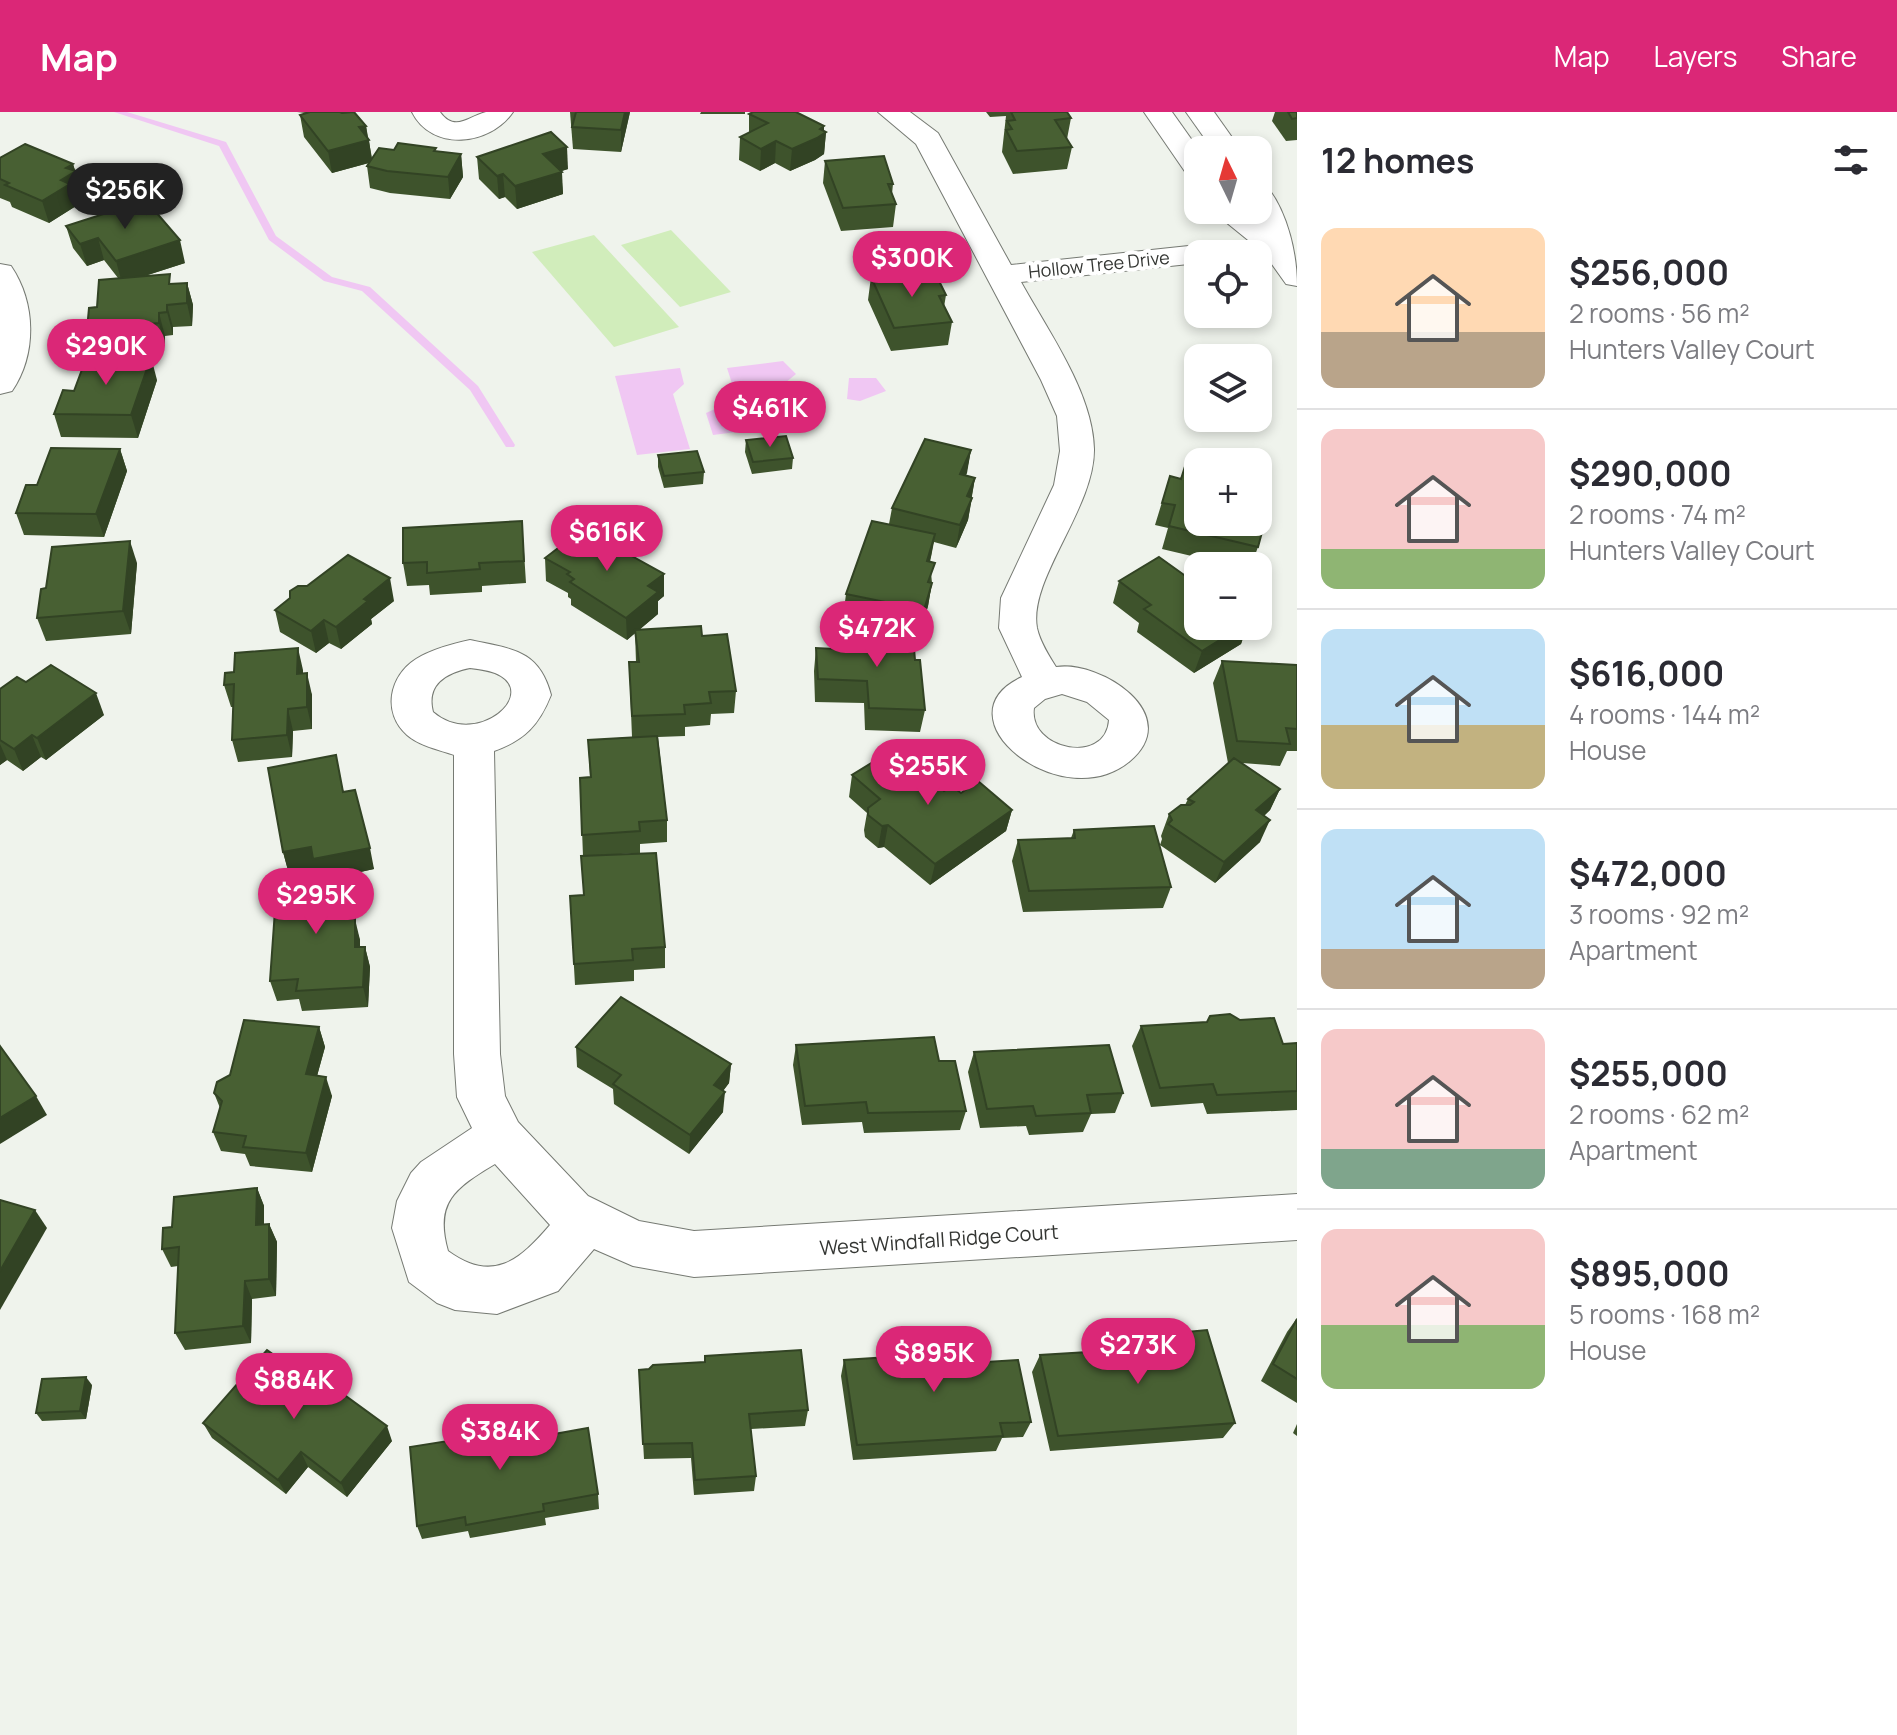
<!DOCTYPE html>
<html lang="en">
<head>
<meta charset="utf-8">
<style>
	body { margin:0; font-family:Manrope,sans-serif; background:#f7f7f7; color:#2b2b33; height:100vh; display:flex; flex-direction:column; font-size:30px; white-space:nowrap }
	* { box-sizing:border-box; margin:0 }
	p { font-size:26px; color:#7c7c81 }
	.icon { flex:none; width:44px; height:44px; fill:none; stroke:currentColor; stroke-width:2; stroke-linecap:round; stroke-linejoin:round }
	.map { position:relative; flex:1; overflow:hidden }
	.side { display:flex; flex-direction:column; background:#fff; width:600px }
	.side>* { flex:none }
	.needle { width:52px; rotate:355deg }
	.tools { position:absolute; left:1184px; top:24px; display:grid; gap:16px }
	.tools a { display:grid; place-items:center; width:88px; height:88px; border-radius:16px; background:#fff; box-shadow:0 4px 12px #0003; font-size:40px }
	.price { position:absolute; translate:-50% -68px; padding:0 18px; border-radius:28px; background:#db2777; color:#fff; font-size:26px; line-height:52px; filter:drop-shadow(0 2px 4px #0008) }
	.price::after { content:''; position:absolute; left:50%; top:48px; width:24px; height:18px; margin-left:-12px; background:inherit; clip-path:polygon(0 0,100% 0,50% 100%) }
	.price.on { background:#222; color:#fff }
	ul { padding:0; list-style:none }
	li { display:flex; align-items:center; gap:24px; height:200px; padding:0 24px }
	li+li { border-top:2px solid #e1e1e2 }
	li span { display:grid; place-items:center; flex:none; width:224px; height:160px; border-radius:16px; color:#555 }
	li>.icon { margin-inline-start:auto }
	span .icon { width:96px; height:96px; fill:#fffc; stroke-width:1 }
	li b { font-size:34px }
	h2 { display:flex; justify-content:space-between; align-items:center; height:96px; padding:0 24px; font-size:34px }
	header { display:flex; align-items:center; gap:48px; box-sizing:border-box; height:112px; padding:0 40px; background:#db2777; color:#fff }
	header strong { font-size:38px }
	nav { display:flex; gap:44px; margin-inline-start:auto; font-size:28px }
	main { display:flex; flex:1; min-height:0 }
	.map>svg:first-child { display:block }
	.green { fill:#d1edbb }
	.water { fill:#f0c7f3 }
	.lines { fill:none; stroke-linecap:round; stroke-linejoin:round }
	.stream { fill:#f0c7f3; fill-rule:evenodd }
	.street-casing { stroke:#767a73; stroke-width:2 }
	.street { fill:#fff; fill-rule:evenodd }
	.wall { fill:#3e532c }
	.shaded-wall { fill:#324324 }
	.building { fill:#486033; stroke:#324324; stroke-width:2 }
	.labels { text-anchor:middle; stroke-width:8; stroke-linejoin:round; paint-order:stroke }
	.far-street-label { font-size:18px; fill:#333532; stroke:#fff }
	.street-label { font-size:20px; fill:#333532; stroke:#fff }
</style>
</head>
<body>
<header>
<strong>Map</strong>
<nav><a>Map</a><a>Layers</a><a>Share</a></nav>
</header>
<main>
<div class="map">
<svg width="1297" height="1623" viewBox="0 0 1297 1623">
	<rect width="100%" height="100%" fill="#eff3ec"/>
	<g class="green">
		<path d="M671 118 731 180 680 195 621 133Z"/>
		<path d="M594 123 679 215 614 235 532 140Z"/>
	</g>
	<g class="water">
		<path d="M783 249 796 262 785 271 800 312 713 323 706 301 737 287 727 256Z"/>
		<path d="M680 256 684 272 673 282 690 337 637 343 615 264Z"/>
		<path d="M849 266H876L886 279 860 289 847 287Z"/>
	</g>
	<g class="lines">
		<path class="stream" d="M114 0H127L226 30 276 124 332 165 370 175 478 274 515 333 514 335H506L470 278 362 179 324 169 269 128 219 34Z"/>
		<g class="street-casing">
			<g id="street">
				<path d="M412 0H440C455 21 469 4 486 0 494 0 505 0 513 0 490 34 432 40 412 0Z"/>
				<path d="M878 0H910L938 21 1011 153 1198 133 1209 135 1213 142H1198V151L1021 170C1048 219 1093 281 1094 337 1095 396 1028 467 1037 516 1040 530 1049 544 1056 555 1100 548 1185 602 1130 649 1062 706 935 605 1022 565L999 516 1001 486 1054 373 1060 339 1057 304 1041 268 916 32ZM1062 582 1087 590 1109 608C1106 654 1028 638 1034 596L1045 587Z"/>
				<path d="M1144 0H1172L1199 38 1198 67 1188 64Z"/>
				<path d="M1186 0H1214L1241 38H1213Z"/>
				<path d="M1258 73 1268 76C1288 102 1297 142 1297 174L1286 172 1264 141 1211 98H1245L1255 105 1253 98H1258Z"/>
				<path d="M0 152 11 154C36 191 37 242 12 279L0 282Z"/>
				<path d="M470 528C511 537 539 537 551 583 539 613 525 628 494 639L500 942 505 984 518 1010 588 1084 639 1109 694 1119 1297 1082V1128L694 1165 633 1154 594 1137 558 1179 497 1202 455 1198 437 1191 409 1170 392 1116 397 1089 411 1061 421 1050 472 1016 457 985 454 942V643C439 638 418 633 407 623 382 601 389 564 416 547 432 537 452 532 470 528ZM470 556C478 557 487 558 495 561 542 580 477 638 433 600 426 573 445 561 470 556ZM495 1052 550 1113C520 1148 493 1172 448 1139 434 1090 455 1076 495 1052Z"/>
			</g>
		</g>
		<use href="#street" class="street"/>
	</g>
	<g class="wall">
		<path d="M297 0H345L366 14 372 46 394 38 436 39 461 42 463 65 450 87 390 81 370 76 367 54 369 51 332 61 304 25 300 3 306 1Z"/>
		<path d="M570 0H630L621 40 573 37Z"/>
		<path d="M701 0H745V2H700Z"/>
		<path d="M986 0H1067L1071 6 1067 27 1072 35 1067 57 1013 62 1002 40 1006 4 990 5Z"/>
		<path d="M1275 0H1297V28L1286 29 1272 9Z"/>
		<path d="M749 2 826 20 824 42 815 48 790 59 775 51 760 59 739 48 740 25 749 21Z"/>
		<path d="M477 45 568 57 561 59 563 82 517 97 505 85 499 87 479 67Z"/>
		<path d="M0 46 73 52 82 81 74 86 76 94 49 111 12 95 10 90 0 86Z"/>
		<path d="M825 49 893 72 892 82 896 92 893 115 841 119 823 71Z"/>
		<path d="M66 114 185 151 145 164 172 172 187 171 193 193 192 214 173 215V223L165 224V234L94 240 87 218 97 195 118 166 104 148 87 154 73 136Z"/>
		<path d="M871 165 946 183 944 195 952 210 948 233 891 239 868 188Z"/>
		<path d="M157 268 138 326 61 325 54 302 74 279Z"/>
		<path d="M746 328 793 346 792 357 752 362 745 340Z"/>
		<path d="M120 337 127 359 104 425 24 423 16 401 37 373Z"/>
		<path d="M971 338 966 363 975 366 968 408 956 436 934 430 930 450 932 471 928 494 920 521 843 505 846 482 889 412 892 396Z"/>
		<path d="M658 343 704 360 703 372 664 376 658 355Z"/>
		<path d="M1170 364 1258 435 1251 454H1234L1162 437 1168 416 1155 413Z"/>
		<path d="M522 409 526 471 482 474V480L430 483 429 473 407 474 403 451Z"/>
		<path d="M545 446 664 462V484L658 489V502L639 518 702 524 736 579 734 601 711 602 710 613 685 615V624L658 625 667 708V730L640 732V741L583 744 580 666 590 665 588 628 632 625 629 550H636L635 521 627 528 571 493V487L568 485V481L546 469Z"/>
		<path d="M137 451 131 522 46 529 37 506 46 476Z"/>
		<path d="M1119 469 1198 514H1247L1241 532 1194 561 1137 520 1139 511 1113 491Z"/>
		<path d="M394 489 371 507 372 512 341 537 329 531 316 541 280 520 275 498Z"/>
		<path d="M834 524 915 548 925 598 920 620 865 618 864 591 815 590 814 559 816 536 833 537Z"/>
		<path d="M1222 549 1297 553V639H1287L1280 654 1242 651 1280 677 1270 698 1264 704 1260 730 1215 771 1160 733 1162 727 1161 724 1169 702 1185 693 1188 687 1228 651 1213 571Z"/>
		<path d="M303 558V561L312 583V617L293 619 292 645 238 650 232 628 233 595H231L224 573Z"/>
		<path d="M26 570 104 603 46 648 41 645 23 659 7 648 0 653V577Z"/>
		<path d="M852 663 961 681 1012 698 1006 719 930 773 884 735 878 736 865 725 864 718 867 701 849 685Z"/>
		<path d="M343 680 374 757 324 768 354 787 353 807 360 828V835H365L370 855 368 895 302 899 299 887 277 889 270 869 318 768 315 756 289 762 283 740Z"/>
		<path d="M1074 718 1171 775 1163 796 1023 800 1012 749 1018 728 1071 726Z"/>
		<path d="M570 784 665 835V856L634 858V869L575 873Z"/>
		<path d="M1141 914 1283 932 1297 931V998L1207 1002 1203 991 1151 995 1132 934Z"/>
		<path d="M319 915 325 935 317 964 332 984 312 1060 250 1054 245 1042 221 1039 213 1020 220 996 214 981Z"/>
		<path d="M796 933 939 949 966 999 960 1018 864 1021 862 1010 802 1013 793 953Z"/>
		<path d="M576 935 731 952 729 971 723 979V1000L689 1042 614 992 613 977 577 955Z"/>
		<path d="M974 940 1123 981 1115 1001 1091 1002 1083 1020 1029 1023 1026 1014 980 1016 968 960Z"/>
		<path d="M257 1076 264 1094V1112H269L277 1130 276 1184 252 1187 251 1231 185 1238 175 1221 178 1154 171 1155 162 1137 172 1115Z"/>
		<path d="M1297 1206V1291L1261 1269 1287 1220Z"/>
		<path d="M1102 1228 1235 1311 1223 1326 1050 1339 1032 1260 1040 1243 1096 1239Z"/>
		<path d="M903 1233 986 1250 1031 1310 1023 1325 1002 1326 996 1339 853 1348 841 1264 844 1248 900 1244Z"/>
		<path d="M639 1258 808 1298 805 1314 751 1317 756 1364 754 1379 694 1383 691 1346 644 1347Z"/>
		<path d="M92 1273 86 1307 42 1309 36 1301Z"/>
		<path d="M203 1311 392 1329 347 1385 308 1355 286 1382 212 1326Z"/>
		<path d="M1297 1312V1324L1293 1321Z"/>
		<path d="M532 1326 598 1382 599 1397 545 1406 546 1413 470 1426 468 1419 422 1427 417 1414Z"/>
	</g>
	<g class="shaded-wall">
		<path d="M625 0H630L621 40V18Z"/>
		<path d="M366 14 368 28H369L372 50 332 61 328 39 359 15Z"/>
		<path d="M824 14V21L826 20 824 42 815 48 790 59 792 37Z"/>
		<path d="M776 29 775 51 760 59 761 37Z"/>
		<path d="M567 35 568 57 544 65 543 42Z"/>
		<path d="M461 42 463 65 450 87 448 65Z"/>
		<path d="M73 52 82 81 74 86 76 94 49 111 42 89 61 68 66 56Z"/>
		<path d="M562 60 563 82 517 97 515 74Z"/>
		<path d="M503 62 505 85 499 87 497 64Z"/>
		<path d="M98 126 104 148 87 154 80 132Z"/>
		<path d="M180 128 185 151 122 171 116 149Z"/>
		<path d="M187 171 193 193 192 214 187 191Z"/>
		<path d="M167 193 173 215V223L167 200Z"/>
		<path d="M159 201 165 224V234L159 211Z"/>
		<path d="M151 245 157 268 138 326 131 303Z"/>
		<path d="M120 337 127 359 104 425 96 402Z"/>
		<path d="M971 338 967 361 956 385 960 362Z"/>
		<path d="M975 366 971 388 967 384Z"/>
		<path d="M972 386 968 408 956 436 960 413Z"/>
		<path d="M935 422 931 444 923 472 927 449Z"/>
		<path d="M130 429 137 451 131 522 123 499Z"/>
		<path d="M664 462V484L658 489V502L627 528 626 506 648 474Z"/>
		<path d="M390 466 394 489 371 507 372 512 341 537 336 515 364 487Z"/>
		<path d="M932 471 928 494 920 521 924 498Z"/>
		<path d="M324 508 329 531 316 541 311 519Z"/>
		<path d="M1242 514H1247L1241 532 1194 561 1202 539Z"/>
		<path d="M298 536 303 558 302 584 297 562Z"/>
		<path d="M307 561 312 583V617L307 595Z"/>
		<path d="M96 581 104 603 46 648 37 626Z"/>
		<path d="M288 597 293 619 292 645 287 623Z"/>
		<path d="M32 623 41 645 23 659 14 637Z"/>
		<path d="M0 632 7 648 0 653Z"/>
		<path d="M1280 677 1270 698 1246 720 1256 698Z"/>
		<path d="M1012 698 1006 719 930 773 935 752Z"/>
		<path d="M1270 708 1260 730 1215 771 1224 750Z"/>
		<path d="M888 713 884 735 878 736 882 714Z"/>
		<path d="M311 735 370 736 374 757 319 769 315 756 289 762 283 740Z"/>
		<path d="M349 766 354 787 353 828 348 807Z"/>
		<path d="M355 807 360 828V856L355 835Z"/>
		<path d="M365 835 370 855 368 895 363 875Z"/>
		<path d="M319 915 325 935 312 982 306 962Z"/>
		<path d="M731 952 729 971 712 993 714 973Z"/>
		<path d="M326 965 332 984 312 1060 306 1041Z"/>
		<path d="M725 980 723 1000 689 1042 690 1023Z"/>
		<path d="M36 984 47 1003 0 1032V1006Z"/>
		<path d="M257 1076 264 1094V1131L256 1113Z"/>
		<path d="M35 1098 47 1116 0 1198V1159Z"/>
		<path d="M269 1112 277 1130 276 1184 269 1167Z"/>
		<path d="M245 1169 252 1187 251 1231 243 1214Z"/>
		<path d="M86 1265 92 1273 86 1307 80 1299Z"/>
		<path d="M387 1314 392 1329 347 1385 341 1371Z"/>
		<path d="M301 1340 308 1355 286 1382 278 1368Z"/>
	</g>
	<g class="building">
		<path d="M310 0H340L342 1 354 0 366 14 359 15 369 28 328 39 300 3Z"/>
		<path d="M576 0H625L621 18 572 15Z"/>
		<path d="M753 0H796L824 14 820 17 826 20 817 26 792 37 776 29 761 37 740 25 768 11 749 2Z"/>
		<path d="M1011 0H1067L1071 6 1055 8 1072 35 1017 39 1006 18 1012 17 1007 9 1015 8Z"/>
		<path d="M1288 0H1297V6L1292 7Z"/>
		<path d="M551 20 567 35 543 42 562 60 515 74 503 62 497 64 477 45Z"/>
		<path d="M398 31 436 36 434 39 461 42 448 65 387 59 367 54 379 36 394 38Z"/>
		<path d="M25 32 73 52 66 56 76 59 61 68 70 72 42 89 5 73 9 71 0 67V46Z"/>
		<path d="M884 44 893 72H888L896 92 843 96 825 49Z"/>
		<path d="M138 91 147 102 155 99 180 128 116 149 98 126 80 132 66 114Z"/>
		<path d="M934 159 946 183 939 184 952 210 894 216 871 165Z"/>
		<path d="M170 162 169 172 187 171V191L167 193V200L159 201V211L87 218 89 196 97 195 99 168Z"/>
		<path d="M87 244 151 245 131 303 54 302 63 278 74 279Z"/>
		<path d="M786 324 793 346 753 350 746 328Z"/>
		<path d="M925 327 971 338 960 362 975 366 967 384 972 386 960 413 892 396Z"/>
		<path d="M51 336 120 337 96 402 16 401 26 373H37Z"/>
		<path d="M697 339 704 360 664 364 658 343Z"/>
		<path d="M1188 345 1212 350H1198V410H1258V407L1265 409 1258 435 1169 414 1175 393 1162 391 1170 364 1181 367Z"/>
		<path d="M522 409 524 449 479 451 480 457 427 461V450L403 451V416Z"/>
		<path d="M872 409 935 422 927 449 935 451 928 470 932 471 924 498 846 482Z"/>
		<path d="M583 417 664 462 648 474 658 480 626 506 570 470 574 467 567 462 570 460 545 446Z"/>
		<path d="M130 429 123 499 37 506 41 477 46 476 52 435Z"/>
		<path d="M348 443 390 466 364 487 368 489 336 515 324 508 311 519 275 498 290 486V479L298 474H307Z"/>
		<path d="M1159 445 1198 473V514H1242L1202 539 1144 497 1151 493 1119 469Z"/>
		<path d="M701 514 702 524 727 522 736 579 709 580 711 591 684 593 685 602 632 604 629 550H639L635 518Z"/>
		<path d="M871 522 913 525 915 548H920L925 598 869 596 867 569 818 567 816 536 835 537 834 524 871 525Z"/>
		<path d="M298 536 297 562 307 561V595L288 597 287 623 232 628 234 572 224 573 225 561 234 560 235 541Z"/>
		<path d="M1222 549 1297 553V617L1286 616 1290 632 1237 629Z"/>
		<path d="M51 553 96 581 37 626 32 623 14 637 0 628V577L17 565 26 570Z"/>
		<path d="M657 624 667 708 639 710 640 719 582 723 580 666 591 665 588 628Z"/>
		<path d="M894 637 944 679 952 674 961 681 978 669 1012 698 935 752 888 713 882 714 868 703V696L880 687 852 663Z"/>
		<path d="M336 643 343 680 355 678 370 736 313 747 311 735 283 740 268 656Z"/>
		<path d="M1234 646 1280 677 1256 698 1270 708 1224 750 1168 712 1172 708 1169 702 1181 693H1190L1194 690 1188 687Z"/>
		<path d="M1154 714 1171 775 1029 779 1018 728 1075 726 1074 718Z"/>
		<path d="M656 741 665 835 632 837 633 848 574 852 570 784 584 783 581 744Z"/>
		<path d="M349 766 348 807H355V835H365L363 875 296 879 298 867 270 869 277 770Z"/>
		<path d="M621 885 731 952 714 973 725 980 690 1023 613 972 621 963 576 935Z"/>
		<path d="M1230 902 1240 908 1274 906 1283 932 1297 931V979L1217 983 1213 972 1160 976 1141 914 1207 910 1210 904Z"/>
		<path d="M244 908 319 915 306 962 326 965 306 1041 243 1035 246 1024 213 1020 222 989 214 981 217 970 230 963Z"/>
		<path d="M934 925 939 949H955L966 999 868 1001 866 990 805 994 796 933Z"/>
		<path d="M1109 933 1123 981 1087 983 1091 1001 1036 1004 1033 994 987 997 974 940Z"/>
		<path d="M0 934 36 984 0 1006Z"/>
		<path d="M257 1076 256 1113 269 1112V1167L245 1169 243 1214 175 1221 179 1135 162 1137 163 1116 172 1115 174 1085Z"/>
		<path d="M0 1088 35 1098 0 1159Z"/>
		<path d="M1297 1207V1267L1273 1252Z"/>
		<path d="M1207 1218 1235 1311 1058 1324 1040 1243 1105 1239 1102 1228Z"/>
		<path d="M982 1228 986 1250 1018 1248 1031 1310 1000 1311 1003 1324 857 1333 844 1248 905 1244 903 1233Z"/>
		<path d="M267 1238 305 1265 310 1258 387 1314 341 1371 301 1340 278 1368 203 1311Z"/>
		<path d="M801 1238 808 1298 749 1302 756 1364 695 1368 692 1331 643 1332 639 1258 649 1257 653 1253 705 1250V1244Z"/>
		<path d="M86 1265 80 1299 36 1301 42 1267Z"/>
		<path d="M529 1303 532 1326 588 1316 598 1382 543 1392 544 1399 466 1413 465 1405 417 1414 410 1335 461 1327 460 1315Z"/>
	</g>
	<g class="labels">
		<g class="far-street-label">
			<text transform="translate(1099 153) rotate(-6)" y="6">Hollow Tree Drive</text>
		</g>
		<g class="street-label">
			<text transform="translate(939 1128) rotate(-4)" y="7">West Windfall Ridge Court</text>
		</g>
	</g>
</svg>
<div class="tools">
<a><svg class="needle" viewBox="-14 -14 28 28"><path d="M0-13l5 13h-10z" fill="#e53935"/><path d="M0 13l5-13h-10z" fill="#7c7c81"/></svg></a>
<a><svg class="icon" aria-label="locate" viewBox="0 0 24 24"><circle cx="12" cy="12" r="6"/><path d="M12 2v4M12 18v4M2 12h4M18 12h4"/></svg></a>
<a><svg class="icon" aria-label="layers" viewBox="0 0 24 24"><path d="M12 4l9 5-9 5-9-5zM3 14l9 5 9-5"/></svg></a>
<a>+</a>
<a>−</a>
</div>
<b class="price on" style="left:125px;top:119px">$256K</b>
<b class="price" style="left:912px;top:187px">$300K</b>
<b class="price" style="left:106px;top:275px">$290K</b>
<b class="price" style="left:770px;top:337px">$461K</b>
<b class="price" style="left:607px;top:461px">$616K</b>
<b class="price" style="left:877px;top:557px">$472K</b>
<b class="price" style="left:928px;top:695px">$255K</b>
<b class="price" style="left:316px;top:824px">$295K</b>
<b class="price" style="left:1138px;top:1274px">$273K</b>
<b class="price" style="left:934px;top:1282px">$895K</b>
<b class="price" style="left:294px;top:1309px">$884K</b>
<b class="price" style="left:500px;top:1360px">$384K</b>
</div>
<section class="side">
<h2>12 homes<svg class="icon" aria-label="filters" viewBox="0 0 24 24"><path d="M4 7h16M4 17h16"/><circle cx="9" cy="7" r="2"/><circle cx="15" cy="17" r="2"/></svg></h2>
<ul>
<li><span style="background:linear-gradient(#ffd9b3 65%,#b9a48a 0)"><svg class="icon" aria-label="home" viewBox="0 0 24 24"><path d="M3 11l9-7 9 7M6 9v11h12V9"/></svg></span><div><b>$256,000</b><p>2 rooms · 56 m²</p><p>Hunters Valley Court</p></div></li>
<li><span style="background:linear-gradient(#f6c9c9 75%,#8fb573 0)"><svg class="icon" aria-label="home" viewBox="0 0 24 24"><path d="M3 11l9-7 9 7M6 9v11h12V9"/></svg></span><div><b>$290,000</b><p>2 rooms · 74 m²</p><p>Hunters Valley Court</p></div></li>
<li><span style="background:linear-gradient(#bfe0f5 60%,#c2b280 0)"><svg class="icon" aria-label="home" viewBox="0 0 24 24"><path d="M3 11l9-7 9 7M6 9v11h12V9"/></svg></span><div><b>$616,000</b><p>4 rooms · 144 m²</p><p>House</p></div></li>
<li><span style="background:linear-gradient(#bfe0f5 75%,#b9a48a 0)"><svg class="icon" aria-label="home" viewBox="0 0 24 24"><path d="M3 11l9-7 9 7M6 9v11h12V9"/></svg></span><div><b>$472,000</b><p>3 rooms · 92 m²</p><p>Apartment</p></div></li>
<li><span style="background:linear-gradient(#f6c9c9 75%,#7fa58c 0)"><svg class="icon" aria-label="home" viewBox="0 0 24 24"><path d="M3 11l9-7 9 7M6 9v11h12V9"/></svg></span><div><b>$255,000</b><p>2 rooms · 62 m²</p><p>Apartment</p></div></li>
<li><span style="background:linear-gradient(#f6c9c9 60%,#8fb573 0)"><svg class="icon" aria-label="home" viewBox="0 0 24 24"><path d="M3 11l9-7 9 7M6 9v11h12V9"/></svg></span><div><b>$895,000</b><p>5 rooms · 168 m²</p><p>House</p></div></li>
</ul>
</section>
</main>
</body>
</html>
